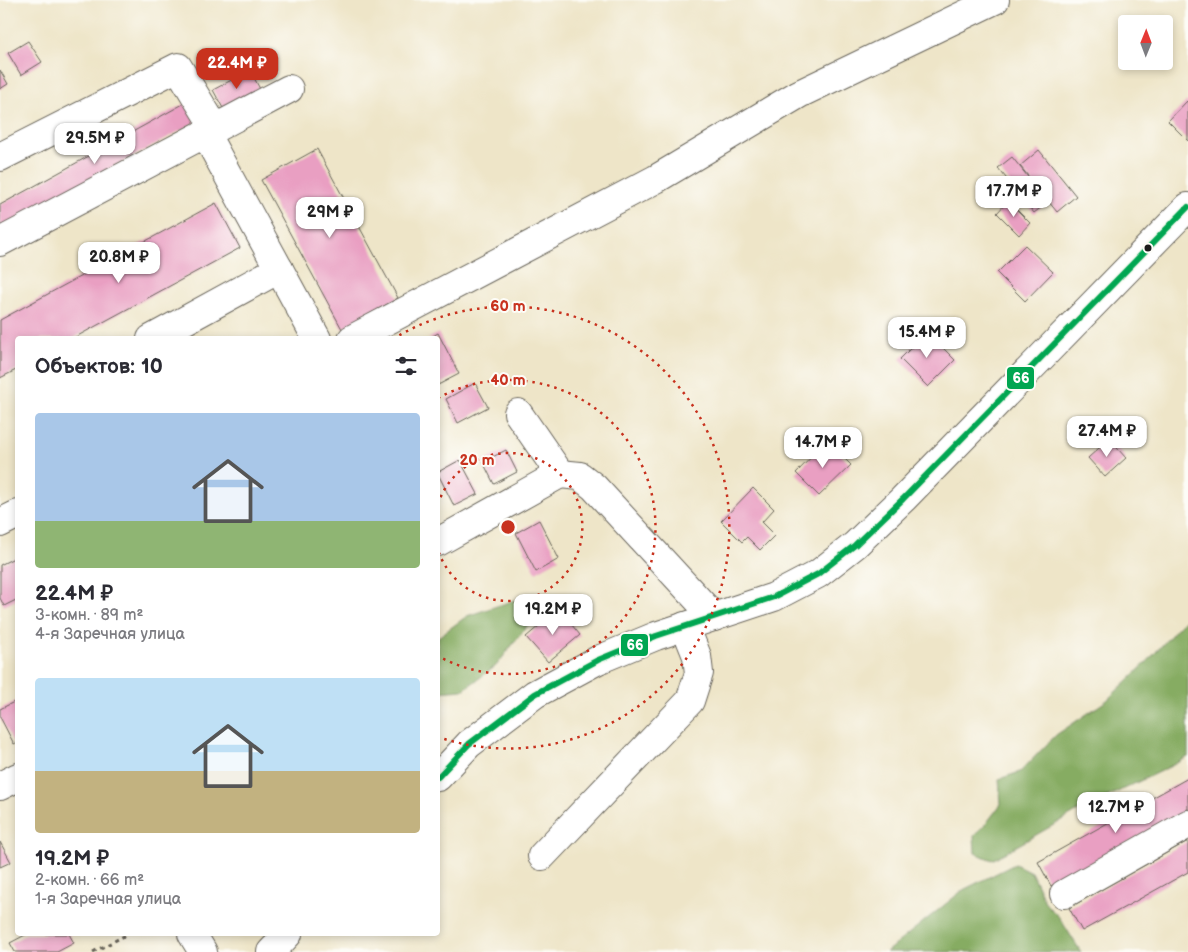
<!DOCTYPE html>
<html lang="ru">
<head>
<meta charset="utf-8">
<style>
	body { margin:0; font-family:"Balsamiq Sans",sans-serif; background:#f2f2f3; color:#2b2b33; height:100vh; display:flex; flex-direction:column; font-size:19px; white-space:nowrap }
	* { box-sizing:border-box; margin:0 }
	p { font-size:16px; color:#7c7c81 }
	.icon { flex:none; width:28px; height:28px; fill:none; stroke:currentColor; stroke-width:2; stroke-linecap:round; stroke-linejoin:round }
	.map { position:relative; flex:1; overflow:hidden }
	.details { position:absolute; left:15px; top:336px; width:425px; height:600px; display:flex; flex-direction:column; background:#fff; border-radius:5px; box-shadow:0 2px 8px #0003 }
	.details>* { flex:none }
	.needle { width:32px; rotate:1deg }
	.controls { position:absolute; left:1118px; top:15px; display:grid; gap:10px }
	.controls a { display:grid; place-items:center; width:55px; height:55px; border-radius:5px; background:#fff; box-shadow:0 2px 8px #0003; font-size:25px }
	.price { position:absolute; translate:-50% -42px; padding:0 11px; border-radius:10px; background:#fff; color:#222; font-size:16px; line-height:32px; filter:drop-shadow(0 1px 2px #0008) }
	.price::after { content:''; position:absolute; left:50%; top:30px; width:15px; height:11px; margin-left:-8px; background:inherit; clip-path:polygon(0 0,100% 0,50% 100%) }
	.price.on { background:#c8321e; color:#fff }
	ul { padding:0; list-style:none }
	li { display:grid; align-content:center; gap:10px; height:265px; padding:0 20px }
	li span { display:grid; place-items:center; height:155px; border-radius:5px; color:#555 }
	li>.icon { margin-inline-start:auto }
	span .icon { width:90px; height:90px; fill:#fffc; stroke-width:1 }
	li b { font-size:21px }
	h2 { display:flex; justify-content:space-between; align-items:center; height:60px; padding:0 20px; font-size:21px }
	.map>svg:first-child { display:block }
	.forest { fill:#86ac62; stroke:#51643f }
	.building { fill:#e99fc2 }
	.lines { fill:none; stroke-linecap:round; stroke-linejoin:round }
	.minor-casing { stroke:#666258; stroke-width:30 }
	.path { stroke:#666258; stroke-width:3; stroke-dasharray:4 4; stroke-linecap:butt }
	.minor { stroke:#fff; stroke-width:28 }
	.bus-1-casing { stroke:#fdfcf7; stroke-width:10 }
	.bus-1 { stroke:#00a651; stroke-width:6 }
	.ring { fill:none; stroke:#c8321e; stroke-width:2.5; stroke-dasharray:2.5 5 }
	.bus-dot { fill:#1c1c1c; stroke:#fdfcf7; stroke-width:2 }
	.centre { fill:#c8321e; stroke:#fdfcf7; stroke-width:2.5 }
	.ring-label { font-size:15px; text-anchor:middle; font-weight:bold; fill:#c8321e; stroke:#fdfcf7; stroke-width:4; stroke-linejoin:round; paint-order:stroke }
	.line-badge { stroke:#fdfcf7; stroke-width:2 }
	.badge-label { font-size:14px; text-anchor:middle; font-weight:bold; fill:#fff }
</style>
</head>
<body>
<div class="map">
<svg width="1188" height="952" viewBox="0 0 1188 952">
	<rect width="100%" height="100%" fill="#fdfcf7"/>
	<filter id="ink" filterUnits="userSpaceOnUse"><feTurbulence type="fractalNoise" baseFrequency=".02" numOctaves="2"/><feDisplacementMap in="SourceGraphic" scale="10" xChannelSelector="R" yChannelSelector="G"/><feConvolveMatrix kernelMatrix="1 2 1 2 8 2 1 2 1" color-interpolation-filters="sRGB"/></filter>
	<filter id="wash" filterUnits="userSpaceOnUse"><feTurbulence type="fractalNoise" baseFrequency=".0096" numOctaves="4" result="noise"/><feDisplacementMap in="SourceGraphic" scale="20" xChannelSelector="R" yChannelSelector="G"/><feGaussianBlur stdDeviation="1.12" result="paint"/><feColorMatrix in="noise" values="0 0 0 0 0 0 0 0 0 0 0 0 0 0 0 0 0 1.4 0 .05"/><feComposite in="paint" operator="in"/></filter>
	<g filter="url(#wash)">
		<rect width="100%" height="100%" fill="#eee5c8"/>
		<g class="forest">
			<path d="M515 600 538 612 496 666 463 690 438 692V637L467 616Z"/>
			<path d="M1188 616V757L1171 766 1080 810 992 860 975 853 974 836 988 821 1001 804 999 779 1020 772 1056 735 1106 701 1147 662Z"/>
			<path d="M1015 864 1031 872 1046 904 1059 917 1081 952H886L963 890Z"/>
		</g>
		<g id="blocks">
			<g class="building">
				<path d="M28 41 42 62 21 75 8 53Z"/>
				<path d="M0 70 8 84 0 89Z"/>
				<path d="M250 70 261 91 224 110 213 90Z"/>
				<path d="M1187 101 1188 103V141L1168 121Z"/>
				<path d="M185 103 196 122 0 230V205Z"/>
				<path d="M317 149 398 298 342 329 261 180Z"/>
				<path d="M1039 150 1076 196 1057 212 1020 166Z"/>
				<path d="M1012 157 1048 202 1034 213 998 168Z"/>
				<path d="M1008 201 1030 223 1019 235 997 213Z"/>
				<path d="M216 203 240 248 72 339H18V369L0 378V320Z"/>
				<path d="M1025 245 1053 272 1025 301 997 273Z"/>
				<path d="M927 332 955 360 928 387 900 359Z"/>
				<path d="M438 333 459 374 438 385V339H428Z"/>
				<path d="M475 383 488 407 458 423 446 399Z"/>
				<path d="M1109 439 1126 458 1105 477 1088 458Z"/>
				<path d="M827 441 851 465 819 496 796 473Z"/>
				<path d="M506 450 517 472 494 484 483 462Z"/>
				<path d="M460 460 478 494 454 506 438 474V472Z"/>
				<path d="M753 488 774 509 762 522 775 535 760 550 747 537 742 542 721 521Z"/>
				<path d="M539 520 559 559 536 572 516 533Z"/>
				<path d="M18 556V599L4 606 0 598V565Z"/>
				<path d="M559 609 580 635 548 662 526 637Z"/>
				<path d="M18 700V742L14 744 0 717V709Z"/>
				<path d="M1188 778V809L1051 886 1038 862Z"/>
				<path d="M1188 841V872L1082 931 1069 908Z"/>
				<path d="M0 842 11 862 0 867Z"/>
				<path d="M27 934H69L74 943 57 952H15L10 943Z"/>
			</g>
		</g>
	</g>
	<g filter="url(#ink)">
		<use href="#blocks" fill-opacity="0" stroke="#666258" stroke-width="1"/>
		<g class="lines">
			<g class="minor-casing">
				<g id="minor">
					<path d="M205 133 317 339"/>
					<path d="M0 157 178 67 215 128"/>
					<path d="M0 242 289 89"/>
					<path d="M151 339 279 269"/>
					<path d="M352 339 656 179 799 94 995 0"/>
					<path d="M518 413 560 474 580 476 594 487 714 617"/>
					<path d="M0 523 18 514"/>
					<path d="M438 542 560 474"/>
					<path d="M438 777 469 744 535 694 598 660 656 636 774 597 818 574 855 545 903 499 1188 207"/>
					<path d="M0 786 18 777"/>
					<path d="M542 856 690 701 699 673 697 656 685 626"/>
					<path d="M1064 894 1188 824"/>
					<path d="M192 934 203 952"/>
					<path d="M271 952 288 934"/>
				</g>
			</g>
			<path class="path" d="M93 952 128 934"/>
			<use href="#minor" class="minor"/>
			<g class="bus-1-casing">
				<path id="bus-1" d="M438 777 469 744 535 694 598 660 656 636 774 597 818 574 855 545 903 499 1188 207"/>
			</g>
			<use href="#bus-1" class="bus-1"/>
		</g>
	</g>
	<g class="ring">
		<path d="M438 504A74 74 0 1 1 438 550"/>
		<path d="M438 398A147 147 0 1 1 438 656"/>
		<path d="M393 339A221 221 0 1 1 438 737"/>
	</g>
	<circle class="bus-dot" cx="1148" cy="248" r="4.5"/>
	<circle cx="508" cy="527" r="8" class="centre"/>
	<g class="ring-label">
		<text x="508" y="311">60 m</text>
		<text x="508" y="385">40 m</text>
		<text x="477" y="465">20 m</text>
	</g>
	<g class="line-badge">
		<rect x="1006" y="366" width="29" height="24" rx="5" fill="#00a651"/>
		<rect x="620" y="633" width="29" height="24" rx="5" fill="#00a651"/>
	</g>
	<g class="badge-label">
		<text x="1021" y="383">66</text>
		<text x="635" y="650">66</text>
	</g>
</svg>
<div class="controls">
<a><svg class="needle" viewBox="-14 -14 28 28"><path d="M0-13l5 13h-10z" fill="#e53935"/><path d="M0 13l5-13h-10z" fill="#7c7c81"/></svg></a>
</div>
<b class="price on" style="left:237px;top:90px">22.4M ₽</b>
<b class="price" style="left:95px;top:165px">29.5M ₽</b>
<b class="price" style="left:1014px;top:218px">17.7M ₽</b>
<b class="price" style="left:330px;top:239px">29M ₽</b>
<b class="price" style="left:119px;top:284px">20.8M ₽</b>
<b class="price" style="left:927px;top:359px">15.4M ₽</b>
<b class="price" style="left:1107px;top:458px">27.4M ₽</b>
<b class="price" style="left:823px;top:469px">14.7M ₽</b>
<b class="price" style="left:553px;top:636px">19.2M ₽</b>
<b class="price" style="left:1116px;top:834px">12.7M ₽</b>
<section class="details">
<h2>Объектов: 10<svg class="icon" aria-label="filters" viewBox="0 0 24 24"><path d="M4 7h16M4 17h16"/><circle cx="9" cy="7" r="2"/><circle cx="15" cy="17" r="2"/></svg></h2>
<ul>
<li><span style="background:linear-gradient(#a9c7e8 70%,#8fb573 0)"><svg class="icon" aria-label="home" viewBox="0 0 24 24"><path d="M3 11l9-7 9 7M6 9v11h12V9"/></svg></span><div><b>22.4M ₽</b><p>3-комн. · 89 m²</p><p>4-я Заречная улица</p></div></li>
<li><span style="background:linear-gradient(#bfe0f5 60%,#c2b280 0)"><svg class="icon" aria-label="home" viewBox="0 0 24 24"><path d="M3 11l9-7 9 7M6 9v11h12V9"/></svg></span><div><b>19.2M ₽</b><p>2-комн. · 66 m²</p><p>1-я Заречная улица</p></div></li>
</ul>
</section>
</div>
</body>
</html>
